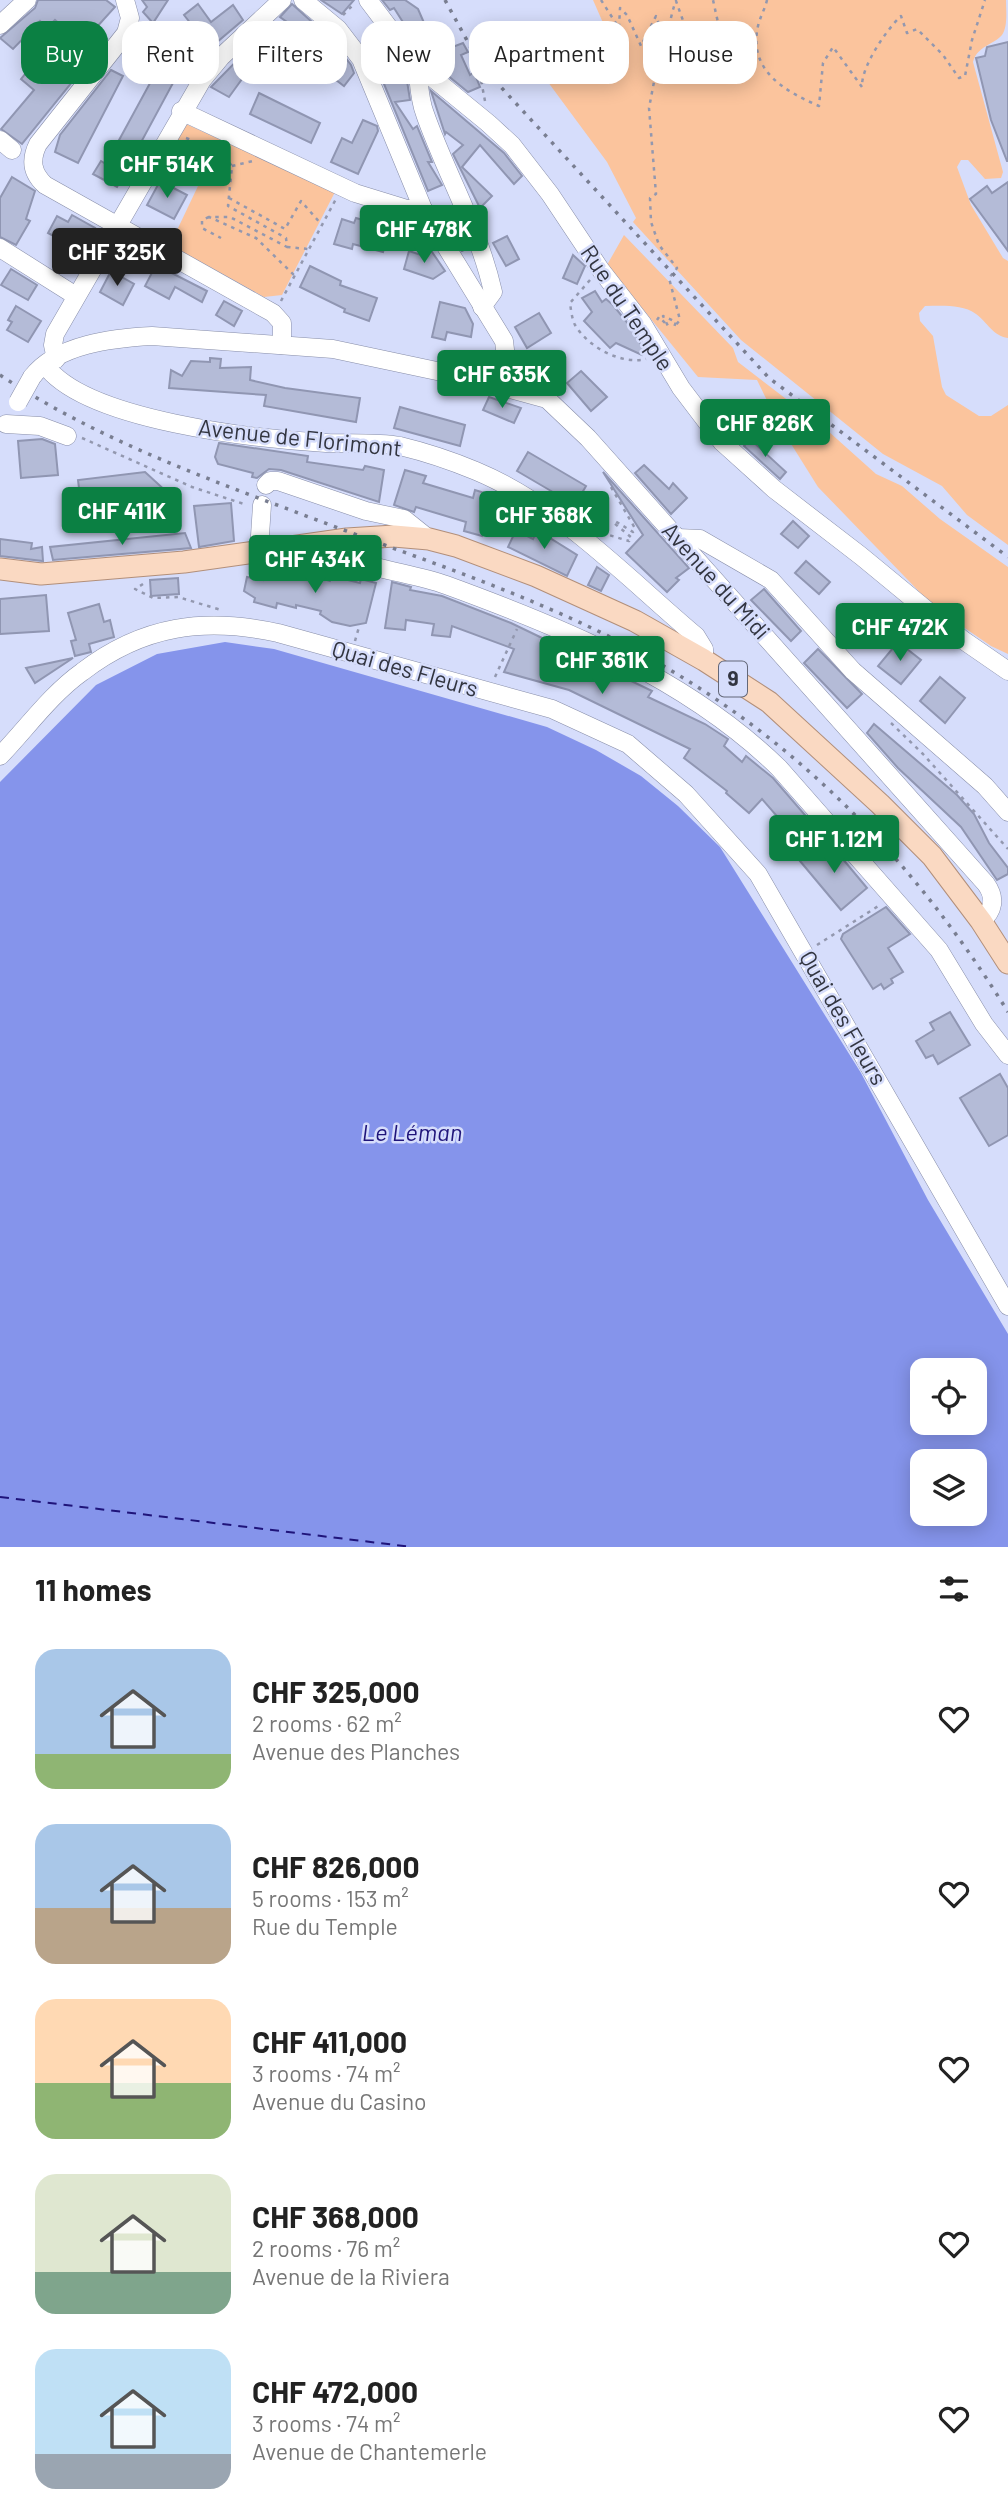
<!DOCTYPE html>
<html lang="en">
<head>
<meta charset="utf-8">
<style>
	body { margin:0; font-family:Barlow,sans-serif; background:#f6f6f6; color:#222; height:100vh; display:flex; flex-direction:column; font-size:26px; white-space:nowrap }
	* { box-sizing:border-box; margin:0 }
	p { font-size:23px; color:#767676 }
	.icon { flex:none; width:38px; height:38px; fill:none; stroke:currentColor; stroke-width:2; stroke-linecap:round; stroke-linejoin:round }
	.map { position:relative; height:1547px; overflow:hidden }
	.drawer { display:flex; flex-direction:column; background:#fff; flex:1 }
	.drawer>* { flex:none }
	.hud { position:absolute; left:21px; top:21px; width:966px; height:63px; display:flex; gap:14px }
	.controls { position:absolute; left:910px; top:1358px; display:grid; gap:14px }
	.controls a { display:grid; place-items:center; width:77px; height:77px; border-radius:14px; background:#fff; box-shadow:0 4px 18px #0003; font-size:35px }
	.price { position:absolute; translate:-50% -60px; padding:0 16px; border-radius:7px; background:#0b8043; color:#fff; font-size:23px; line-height:46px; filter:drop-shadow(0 2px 4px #0008) }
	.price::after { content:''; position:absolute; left:50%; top:42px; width:21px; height:16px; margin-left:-10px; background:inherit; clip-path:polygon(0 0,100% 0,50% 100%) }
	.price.on { background:#222; color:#fff }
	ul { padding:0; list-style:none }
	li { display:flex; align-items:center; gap:21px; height:175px; padding:0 35px }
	li span { display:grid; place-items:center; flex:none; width:196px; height:140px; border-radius:21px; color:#555 }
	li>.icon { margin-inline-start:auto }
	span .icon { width:84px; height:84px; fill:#fffc; stroke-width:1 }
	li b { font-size:30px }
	h2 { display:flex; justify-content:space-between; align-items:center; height:84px; padding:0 35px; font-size:30px }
	.chip { padding:0 24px; border-radius:21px; background:#fff; box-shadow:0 4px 18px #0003; font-size:24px; line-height:63px }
	.chip.on { background:#0b8043; color:#fff }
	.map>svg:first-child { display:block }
	.green { fill:#fbc49d }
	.water { fill:#8594eb; fill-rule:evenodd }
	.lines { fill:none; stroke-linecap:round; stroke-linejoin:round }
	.ferry { stroke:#1f147a; stroke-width:2; stroke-dasharray:9 7; stroke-linecap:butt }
	.building { fill:#b4bbd7; stroke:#9096b2; stroke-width:2 }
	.minor-casing { stroke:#878da8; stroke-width:19 }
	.major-casing { stroke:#b28f7a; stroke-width:23 }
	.path { stroke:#9398af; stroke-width:2.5; stroke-dasharray:3.5 5; stroke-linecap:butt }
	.minor { stroke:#fff; stroke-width:18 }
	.major { stroke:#fad9c2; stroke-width:21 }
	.rail { stroke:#797e91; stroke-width:3.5; stroke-dasharray:3.5 7; stroke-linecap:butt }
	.minor-bridge-casing { stroke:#878da8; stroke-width:19; stroke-linecap:butt }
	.minor-bridge { stroke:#fff; stroke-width:18 }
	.labels { text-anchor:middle; stroke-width:5; stroke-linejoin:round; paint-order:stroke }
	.shield { fill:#d6ddfb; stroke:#636778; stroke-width:2 }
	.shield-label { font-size:21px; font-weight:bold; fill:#323540 }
	.street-label { font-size:23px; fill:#323540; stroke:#d6ddfb }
	.water-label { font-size:24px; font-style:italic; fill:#1f147a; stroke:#d6ddfb }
</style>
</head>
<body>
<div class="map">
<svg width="1008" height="1547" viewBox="0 0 1008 1547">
	<rect width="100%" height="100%" fill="#d6ddfb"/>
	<g class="green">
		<path d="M593 0H1006C1006 10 1008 27 1002 35 995 44 977 46 973 62L1003 172 1001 178 985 179 968 160H961L957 167 971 205 1003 258 1008 261V338C993 336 987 322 976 314 962 304 942 306 925 306L919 313 920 321 933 336 942 387 946 395 979 416H991L1008 405V545L967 515 942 486 883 454 741 340 633 222 636 218 607 162 542 74 611 41Z"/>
		<path d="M184 123 335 192 282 295 264 297 170 245 198 186 160 166Z"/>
		<path d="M624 235 733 348 738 362 828 431 876 474 902 486 940 519 1008 567V654L991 646 934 607 818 487 778 423 757 380 698 377 607 265Z"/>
	</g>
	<path class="water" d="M225 642 274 649 547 727 596 750 641 776 678 806 720 847 861 1073 928 1200 1008 1334V1547H0V782L96 685 157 654ZM975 1370V1423H922V1370ZM975 1461V1514H922V1461Z"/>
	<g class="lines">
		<path class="ferry" d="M0 1497 412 1547"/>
	</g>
	<g class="building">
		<path d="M38 0H106L115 7 95 29 107 39 22 144 1 129 34 90 21 79 42 53 51 60 74 37 55 20 47 28 40 21 13 49 0 38 35 8Z"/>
		<path d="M142 0H168L153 23 143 12 147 7Z"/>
		<path d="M321 0H354L342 14Z"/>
		<path d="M382 0H405L418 9 431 39 444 33 450 48 463 43 468 52 461 55 470 75 474 72 480 87 468 92 425 57 394 8 390 10Z"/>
		<path d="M198 4 211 22 233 5 243 20 210 48 184 15Z"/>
		<path d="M292 4 332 40 351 65 354 73 344 86 332 77 335 71 296 44 304 34 280 17Z"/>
		<path d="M261 36 271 43 266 49 279 55 265 76 250 68 229 97 211 87Z"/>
		<path d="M1008 42V161H1007L991 120 976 58 985 56 987 47Z"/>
		<path d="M522 51 534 70 519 79 507 59Z"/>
		<path d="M162 61 180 70 117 187 93 174 101 161 106 164Z"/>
		<path d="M405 68 410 100 395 102 413 129 417 126 432 162H428L442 185 428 191 384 84Z"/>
		<path d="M111 70 123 76 78 163 55 152 60 135Z"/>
		<path d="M431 91 504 153 522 176 514 184 480 145 462 167 492 196 480 208 453 154 463 145 446 132 445 134Z"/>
		<path d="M259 93 320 123 311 143 250 114Z"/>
		<path d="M363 120 377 126 378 131 358 174 331 162 342 138 352 143Z"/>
		<path d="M12 177 35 191 26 219 30 221 16 245 0 237V198Z"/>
		<path d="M160 181 187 195 174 219 147 205Z"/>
		<path d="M1008 182V251L970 199 987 186 992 193Z"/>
		<path d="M72 215 95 228 82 251 48 233 57 216 68 222Z"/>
		<path d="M455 215 468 248 462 251 446 225Z"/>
		<path d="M356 218 390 228 383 252 353 244 352 249 334 244 342 219 354 223Z"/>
		<path d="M507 236 519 259 506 266 493 243Z"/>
		<path d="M430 249 445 271 433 279 404 269 409 251 421 255Z"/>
		<path d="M573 255 585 266 577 284 563 278Z"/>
		<path d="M156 265 207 291 202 302 175 287 169 299 145 286Z"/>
		<path d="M310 266 341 281 340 285 377 298 369 321 344 312 345 309 300 287Z"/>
		<path d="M11 269 37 285 28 300 1 285Z"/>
		<path d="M111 271 134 284 123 305 100 292Z"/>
		<path d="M595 291 602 302 606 299 613 305 630 326 645 351 642 355 616 343 610 348 584 321 592 312 582 298Z"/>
		<path d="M224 301 242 311 234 326 216 315Z"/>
		<path d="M440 302 465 308 473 324 471 337 447 332 445 340 432 337Z"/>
		<path d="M16 306 41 321 28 342 7 330 12 322 8 320Z"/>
		<path d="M539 313 551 333 527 348 515 327Z"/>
		<path d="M210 358 221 359 220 368 251 367 250 380 285 388 360 398 356 422 264 406 266 395 169 388 171 370 182 376 191 361 210 362Z"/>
		<path d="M581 371 607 397 591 411 567 383Z"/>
		<path d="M489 397 521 408 514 423 483 410Z"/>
		<path d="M400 407 465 425 460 446 394 428Z"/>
		<path d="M42 439 55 444 58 475 21 478 18 441Z"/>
		<path d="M750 439 786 472 780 479 744 446Z"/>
		<path d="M219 443 308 456 307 462 363 470 365 466 384 470 379 502 281 470 269 469 257 478 252 477 253 473 218 464 215 457Z"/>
		<path d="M528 452 586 486 575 505 517 471Z"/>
		<path d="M644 465 669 489 673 483 687 498 671 514 635 473Z"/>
		<path d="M405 470 426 476 423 483 473 498 475 490 494 496 482 536 464 531 466 522 416 507 414 512 394 505Z"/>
		<path d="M145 472 168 493 176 513 83 520 78 480Z"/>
		<path d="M603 472 689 568 676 578 679 580 667 592 626 553 643 535Z"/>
		<path d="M231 503 234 541 199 547 194 506Z"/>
		<path d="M793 521 809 536 798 548 781 534Z"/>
		<path d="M516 530 533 539 537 530 577 555 567 576 508 547Z"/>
		<path d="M185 533 191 548 53 560 50 547Z"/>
		<path d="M0 539 32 543 31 549 42 547 43 561 0 556Z"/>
		<path d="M806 561 830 582 819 594 795 573Z"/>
		<path d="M597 567 609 575 601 591 588 585Z"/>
		<path d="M265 570 279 574 281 570 295 573 296 570 330 581 332 576 360 583 361 579 376 583 366 623 350 626 332 622 320 614 321 611 296 605V608L277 603 276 608 254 602 255 598 244 591 247 577 263 580Z"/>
		<path d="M178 578 179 594 151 596 150 580Z"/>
		<path d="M392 582 411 587 410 590 442 596 511 623 652 691 648 697 705 724 728 739 724 746 742 762 746 756 773 778 811 822 795 837 762 799 749 813 726 793 727 791 684 758 690 749 569 690 504 672 514 649 452 626 450 637 432 635 434 624 406 620 405 630 385 628Z"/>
		<path d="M764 589 801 631 791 641 751 600Z"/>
		<path d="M46 595 49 631 0 634V599Z"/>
		<path d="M99 604 104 622 110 620 114 637 89 644 91 652 75 656 71 641 76 640 68 613Z"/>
		<path d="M853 607 874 627 864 638 843 618Z"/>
		<path d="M898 642 921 660 901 684 878 666Z"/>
		<path d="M818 649 862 694 847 708 804 663Z"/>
		<path d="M73 658 35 683 26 668Z"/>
		<path d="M940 677 965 698 945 723 920 701Z"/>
		<path d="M874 724 957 795 974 814 989 843 1008 868V874L997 880 961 827 898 768 867 733Z"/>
		<path d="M826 839 867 888 841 910 800 861Z"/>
		<path d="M886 907 910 934 888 948 903 972 891 979 893 983 884 989 881 984 873 989 841 939 843 934Z"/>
		<path d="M950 1012 970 1045 938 1064 933 1055 926 1058 916 1041 934 1030 930 1023Z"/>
		<path d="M1000 1074 1008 1088V1135L989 1146 960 1098Z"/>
	</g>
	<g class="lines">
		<g class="minor-casing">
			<g id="minor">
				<path d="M125 0 130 18 126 33 38 144C30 160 32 173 45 185L273 313 282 323V345"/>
				<path d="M303 0 338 29 361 59 423 209 504 341 506 358 501 386"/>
				<path d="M368 0 417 65 488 123 512 145 550 194 600 269 642 323 681 388 722 442 774 489 861 556 963 640 1008 671"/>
				<path d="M0 25 27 0"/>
				<path d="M417 65C419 81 419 99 425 114 446 174 479 229 493 292L482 307"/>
				<path d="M181 111 355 193 407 209H423"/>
				<path d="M0 140 12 150"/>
				<path d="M0 248 76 296"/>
				<path d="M56 359 53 345 55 334 202 80 221 57 282 0"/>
				<path d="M45 365C85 421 258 439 326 443 350 444 376 442 400 446 425 452 452 461 476 471 560 506 627 578 696 636L704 649V660"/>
				<path d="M32 377C57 344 114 338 152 336L333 349 465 377 547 399 588 438 986 884C996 898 994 911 981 921"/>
				<path d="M6 424 40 426 67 436"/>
				<path d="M266 485 270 481H278L366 511 404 519 429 539"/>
				<path d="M678 538 700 539 771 580 853 671 985 786 1008 812"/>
				<path d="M322 542C356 570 405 570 446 585 564 628 688 679 779 768L939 950 984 1024 1008 1055"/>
				<path d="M259 551 262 505"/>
				<path d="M0 756C26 729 51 694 82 672 143 625 205 617 278 633L552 709 628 744 686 794 758 874 1008 1306"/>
			</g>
		</g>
		<g class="major-casing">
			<path id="major" d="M0 569 41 574 89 570 184 562 347 539 394 536 429 539 456 546 536 576 635 621 704 660 769 702 880 804 932 856 981 921 1008 963"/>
		</g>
		<g class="path">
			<path d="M601 0 619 28 620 8 627 15 641 46 656 16 663 35C671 27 671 12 676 1L690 40 681 51 690 84 719 27 713 0"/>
			<path d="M767 0C765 9 760 17 758 26 748 70 784 91 819 106L823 63 833 47 862 87C861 67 886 30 901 16L907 33 917 29 943 55 959 78 965 76 972 40 985 0"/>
			<path d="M343 15 353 5"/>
			<path d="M485 101 481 80 494 70 491 63"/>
			<path d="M186 138 219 151 232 166 228 206 286 238 287 247 230 217H209L256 238 295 276"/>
			<path d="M232 166 253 161"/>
			<path d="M229 198 285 229 301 201 322 225"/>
			<path d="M209 217 202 220V228L221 238"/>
			<path d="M287 247 308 249"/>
			<path d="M590 280 570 303C571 310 572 319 575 325 588 347 621 365 646 359"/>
			<path d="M281 301 336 199"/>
			<path d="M657 320 659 317 668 326 663 316 676 322 674 327 680 320 669 278 677 268 659 245 651 222 650 198 656 194 649 108 663 35"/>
			<path d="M82 438 192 487 247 505"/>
			<path d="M611 487 636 530"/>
			<path d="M602 533 629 541 632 538 614 523 615 521 633 532 636 530"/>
			<path d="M143 584 135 589 153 598 178 597 221 610"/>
			<path d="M355 641 359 627"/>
			<path d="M495 677 517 629"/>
			<path d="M891 723 923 754 1008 849"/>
			<path d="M817 945 880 905"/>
		</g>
		<use href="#minor" class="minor"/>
		<use href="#major" class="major"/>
		<g class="rail">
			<path d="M445 0 476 57 499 85 769 378 1008 557"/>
			<path d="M0 375C98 440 208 479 317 520 412 556 510 588 602 633 777 719 906 847 1008 1012"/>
		</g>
		<g class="minor-bridge-casing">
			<path id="minor-bridge" d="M18 402 32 377"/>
		</g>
		<use href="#minor-bridge" class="minor-bridge"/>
	</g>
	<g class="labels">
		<rect class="shield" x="719" y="661.5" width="28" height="35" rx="5"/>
		<g class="shield-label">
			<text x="733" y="686">9</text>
		</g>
		<g class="street-label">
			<text transform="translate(627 308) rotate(56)" y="8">Rue du Temple</text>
			<text transform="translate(300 438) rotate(6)" y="8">Avenue de Florimont</text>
			<text transform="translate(716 581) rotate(48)" y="8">Avenue du Midi</text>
			<text transform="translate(405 669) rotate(16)" y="8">Quai des Fleurs</text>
			<text transform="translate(843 1018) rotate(60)" y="8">Quai des Fleurs</text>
		</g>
		<g class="water-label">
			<text x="412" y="1141">Le Léman</text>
		</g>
	</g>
</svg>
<div class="controls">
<a><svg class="icon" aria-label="locate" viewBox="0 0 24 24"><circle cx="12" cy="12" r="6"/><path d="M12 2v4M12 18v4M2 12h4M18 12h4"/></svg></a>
<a><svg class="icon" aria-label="layers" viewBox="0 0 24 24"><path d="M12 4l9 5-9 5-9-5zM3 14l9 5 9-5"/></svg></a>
</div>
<b class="price" style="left:167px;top:200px">CHF 514K</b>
<b class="price" style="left:424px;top:265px">CHF 478K</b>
<b class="price on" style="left:117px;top:288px">CHF 325K</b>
<b class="price" style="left:502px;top:410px">CHF 635K</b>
<b class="price" style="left:765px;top:459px">CHF 826K</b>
<b class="price" style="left:122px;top:547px">CHF 411K</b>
<b class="price" style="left:544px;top:551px">CHF 368K</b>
<b class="price" style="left:315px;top:595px">CHF 434K</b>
<b class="price" style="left:900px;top:663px">CHF 472K</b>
<b class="price" style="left:602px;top:696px">CHF 361K</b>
<b class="price" style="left:834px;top:875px">CHF 1.12M</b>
<div class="hud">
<a class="chip on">Buy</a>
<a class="chip">Rent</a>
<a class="chip">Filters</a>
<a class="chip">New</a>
<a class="chip">Apartment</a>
<a class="chip">House</a>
</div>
</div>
<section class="drawer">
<h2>11 homes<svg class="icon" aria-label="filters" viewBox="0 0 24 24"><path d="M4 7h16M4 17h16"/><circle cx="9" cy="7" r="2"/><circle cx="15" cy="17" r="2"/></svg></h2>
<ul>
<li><span style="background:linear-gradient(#a9c7e8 75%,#8fb573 0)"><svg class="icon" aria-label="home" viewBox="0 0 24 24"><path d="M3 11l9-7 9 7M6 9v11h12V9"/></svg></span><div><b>CHF 325,000</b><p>2 rooms · 62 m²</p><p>Avenue des Planches</p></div><svg class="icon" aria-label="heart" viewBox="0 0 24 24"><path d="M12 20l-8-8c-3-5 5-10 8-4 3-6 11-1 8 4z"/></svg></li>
<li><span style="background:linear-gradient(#a9c7e8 60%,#b9a48a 0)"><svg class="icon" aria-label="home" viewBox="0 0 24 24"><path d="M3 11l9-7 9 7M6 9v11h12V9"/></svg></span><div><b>CHF 826,000</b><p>5 rooms · 153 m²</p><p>Rue du Temple</p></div><svg class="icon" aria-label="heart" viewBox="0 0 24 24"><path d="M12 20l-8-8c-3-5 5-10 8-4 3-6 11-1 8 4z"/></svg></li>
<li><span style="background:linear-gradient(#ffd9b3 60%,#8fb573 0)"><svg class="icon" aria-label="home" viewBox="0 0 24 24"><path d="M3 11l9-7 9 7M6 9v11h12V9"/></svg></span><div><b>CHF 411,000</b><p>3 rooms · 74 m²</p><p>Avenue du Casino</p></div><svg class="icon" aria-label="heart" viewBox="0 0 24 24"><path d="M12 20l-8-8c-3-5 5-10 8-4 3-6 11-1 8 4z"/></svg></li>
<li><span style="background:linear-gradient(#dfe7d0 70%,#7fa58c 0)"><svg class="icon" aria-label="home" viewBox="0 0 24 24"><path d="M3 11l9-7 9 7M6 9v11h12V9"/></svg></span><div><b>CHF 368,000</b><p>2 rooms · 76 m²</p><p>Avenue de la Riviera</p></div><svg class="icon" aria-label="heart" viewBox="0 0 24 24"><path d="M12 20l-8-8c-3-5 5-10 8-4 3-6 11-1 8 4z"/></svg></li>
<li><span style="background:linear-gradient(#bfe0f5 75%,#9aa5b1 0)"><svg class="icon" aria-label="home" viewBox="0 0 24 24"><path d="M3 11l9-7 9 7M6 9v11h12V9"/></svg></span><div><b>CHF 472,000</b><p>3 rooms · 74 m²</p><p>Avenue de Chantemerle</p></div><svg class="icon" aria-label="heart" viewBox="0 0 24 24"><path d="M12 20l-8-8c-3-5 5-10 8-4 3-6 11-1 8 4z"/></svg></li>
</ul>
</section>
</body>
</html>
